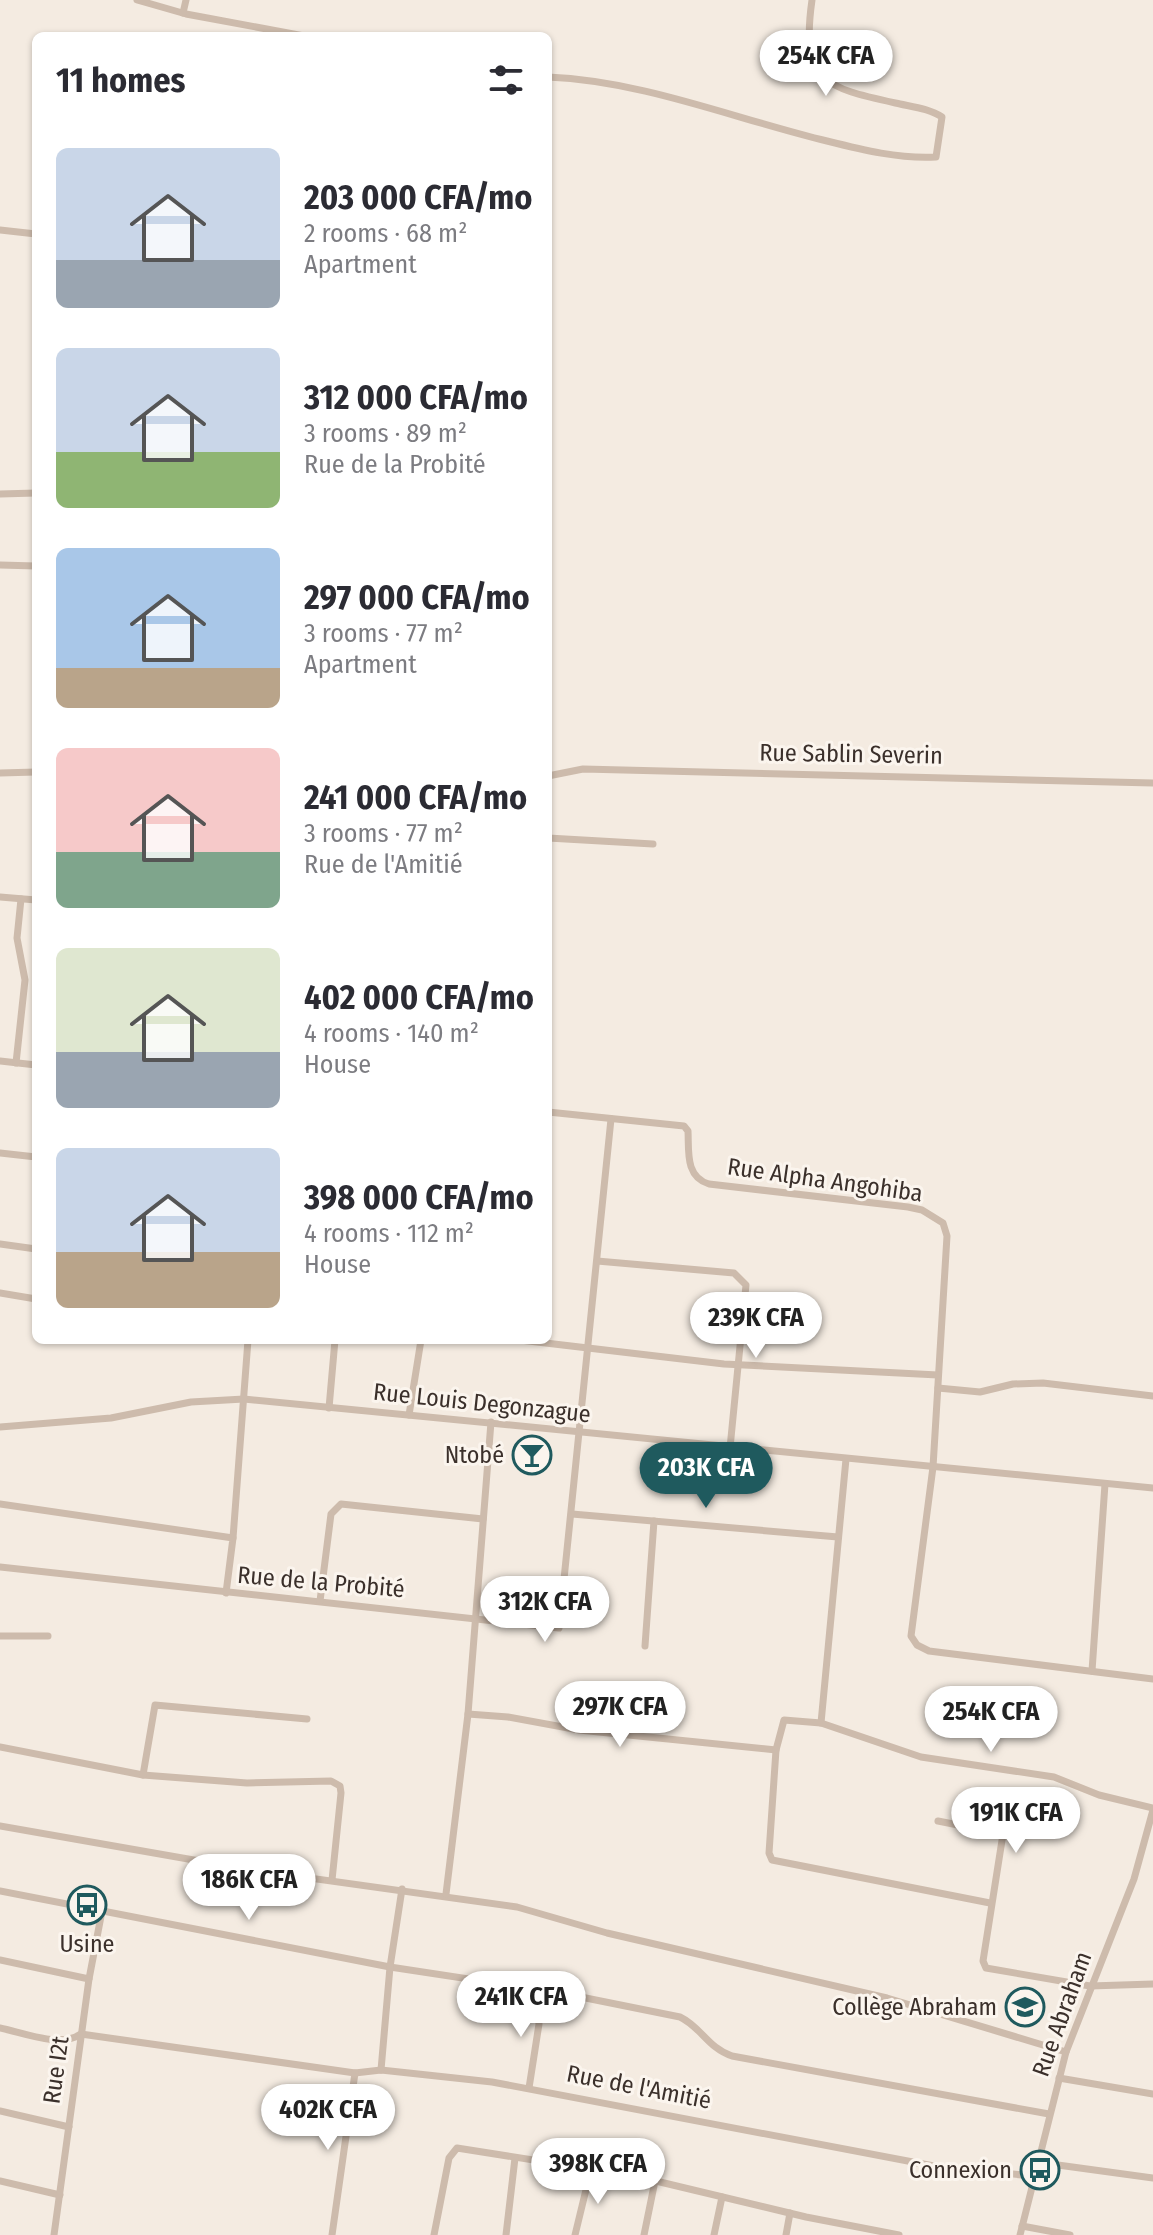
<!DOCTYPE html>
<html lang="en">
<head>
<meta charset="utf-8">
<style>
	body { margin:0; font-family:"Fira Sans Condensed",sans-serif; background:#f7f7f7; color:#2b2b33; height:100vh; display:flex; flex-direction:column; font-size:30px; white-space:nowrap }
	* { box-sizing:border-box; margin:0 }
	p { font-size:26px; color:#7c7c81 }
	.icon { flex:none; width:44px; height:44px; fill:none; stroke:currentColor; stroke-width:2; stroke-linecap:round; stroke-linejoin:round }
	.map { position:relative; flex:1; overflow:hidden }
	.sheet { position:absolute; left:32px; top:32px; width:520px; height:1312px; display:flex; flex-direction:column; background:#fff; border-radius:12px; box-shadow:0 2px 6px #0004 }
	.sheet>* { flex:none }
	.price { position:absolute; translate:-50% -68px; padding:0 18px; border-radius:28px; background:#fff; color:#222; font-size:26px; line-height:52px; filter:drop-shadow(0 2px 4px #0008) }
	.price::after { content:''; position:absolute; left:50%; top:48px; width:24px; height:18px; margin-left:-12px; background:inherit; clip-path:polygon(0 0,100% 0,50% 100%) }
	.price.active { background:#1f5a5e; color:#fff }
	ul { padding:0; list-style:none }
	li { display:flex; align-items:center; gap:24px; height:200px; padding:0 24px }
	li span { display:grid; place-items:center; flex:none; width:224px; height:160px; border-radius:12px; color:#555 }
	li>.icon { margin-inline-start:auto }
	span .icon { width:96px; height:96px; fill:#fffc; stroke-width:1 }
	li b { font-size:34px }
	h2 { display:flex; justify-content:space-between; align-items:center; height:96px; padding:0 24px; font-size:34px }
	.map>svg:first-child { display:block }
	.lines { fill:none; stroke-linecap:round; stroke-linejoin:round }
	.minor { stroke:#cdbbac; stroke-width:7 }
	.labels { text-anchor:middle; stroke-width:6; stroke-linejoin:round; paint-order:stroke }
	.street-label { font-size:24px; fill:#3b302b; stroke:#fbf5ee }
	.poi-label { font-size:24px; fill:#3b302b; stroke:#fbf5ee; text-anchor:end }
</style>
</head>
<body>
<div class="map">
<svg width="1153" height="2235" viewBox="0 0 1153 2235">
	<rect width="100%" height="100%" fill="#f4ebe1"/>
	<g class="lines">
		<g class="minor">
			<path d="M137 0 186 14 304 36"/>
			<path d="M183 13 186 0"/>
			<path d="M548 77C644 81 735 119 827 141 863 150 899 159 936 157L942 117C930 109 914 107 900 104 827 88 800 84 812 0"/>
			<path d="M0 230 36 234"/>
			<path d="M0 494 36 493"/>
			<path d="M0 565 36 566"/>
			<path d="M0 773 36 772"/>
			<path d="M548 776 583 769 1153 783"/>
			<path d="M548 838 653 844"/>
			<path d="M0 897 36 900"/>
			<path d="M0 1061 36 1065"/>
			<path d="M16 1063 25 980 17 938 21 899"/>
			<path d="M548 1112 684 1126 688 1131C689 1151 685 1177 709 1184L908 1207 922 1210 943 1223 947 1236 933 1467 911 1636 917 1645 929 1651 1153 1679"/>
			<path d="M0 1153 36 1157"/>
			<path d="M0 1244 36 1249"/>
			<path d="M597 1261 734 1273 746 1285 730 1448"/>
			<path d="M0 1293 36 1299"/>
			<path d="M520 1340 724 1364 938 1375"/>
			<path d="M938 1388 980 1392 1013 1384 1043 1383 1153 1396"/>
			<path d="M329 1408 335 1340"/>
			<path d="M409 1415 421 1340"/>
			<path d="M0 1427 111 1418 191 1402 244 1399 1153 1488"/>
			<path d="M0 1504 233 1538 226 1593"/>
			<path d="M572 1514 838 1537"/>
			<path d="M233 1538 248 1340"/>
			<path d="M0 1567 559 1628 611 1119"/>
			<path d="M320 1601 331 1514 341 1504 483 1519"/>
			<path d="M0 1636H48"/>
			<path d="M645 1646 654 1521"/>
			<path d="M1092 1671 1105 1484"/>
			<path d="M468 1714 508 1717 579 1730 776 1750"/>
			<path d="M821 1723 846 1459"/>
			<path d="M0 1747 143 1775 247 1783 331 1781 340 1786 341 1793 332 1880"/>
			<path d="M143 1775 155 1705 307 1719"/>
			<path d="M938 1821 1003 1834 983 1961 986 1968 1090 1986 1153 1984"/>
			<path d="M0 1826 245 1869 517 1907 607 1933 887 1998 1066 2052"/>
			<path d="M0 1891 390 1967 561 1993 680 2017C701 2027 708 2048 732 2056L1049 2114"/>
			<path d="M446 1894 468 1714 491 1422"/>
			<path d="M990 1903 772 1860 769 1853 776 1750 784 1720 821 1723 921 1757 1054 1777 1099 1795 1153 1808"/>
			<path d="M0 1960 89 1979"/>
			<path d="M0 2028C24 2033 60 2048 81 2034L355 2073 381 2070 492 2082 934 2166 1032 2176"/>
			<path d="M381 2070 390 1967 402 1889"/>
			<path d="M1059 2078 1153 2094"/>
			<path d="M529 2088 539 2024 533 1989"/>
			<path d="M0 2111 69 2127"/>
			<path d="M1036 2162 1153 2178"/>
			<path d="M0 2181 60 2195"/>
			<path d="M1022 2226 1070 2235"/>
			<path d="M54 2235 89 1979 102 1911"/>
			<path d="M332 2235 355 2073"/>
			<path d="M434 2235 449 2158 457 2148 635 2176 806 2217 899 2235"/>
			<path d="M506 2235 515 2158"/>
			<path d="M575 2235 591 2169"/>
			<path d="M644 2235 655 2181"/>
			<path d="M714 2235 722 2197"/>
			<path d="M786 2235 790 2213"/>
			<path d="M1020 2235 1066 2052 1134 1879 1153 1810"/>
		</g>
	</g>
	<defs>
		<g id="bar-ring" transform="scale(2)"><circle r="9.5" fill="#fbf5ee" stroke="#1f5a5e" stroke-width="1.5"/><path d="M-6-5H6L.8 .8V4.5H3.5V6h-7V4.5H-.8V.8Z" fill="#1f5a5e"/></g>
		<g id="bus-ring" transform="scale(2)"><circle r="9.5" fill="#fbf5ee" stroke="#1f5a5e" stroke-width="1.5"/><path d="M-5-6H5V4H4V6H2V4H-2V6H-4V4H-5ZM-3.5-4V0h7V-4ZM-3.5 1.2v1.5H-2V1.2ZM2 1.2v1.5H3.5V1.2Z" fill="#1f5a5e"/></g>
		<g id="school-ring" transform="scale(2)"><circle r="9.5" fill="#fbf5ee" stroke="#1f5a5e" stroke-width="1.5"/><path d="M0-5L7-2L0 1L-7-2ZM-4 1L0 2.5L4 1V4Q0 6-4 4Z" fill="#1f5a5e"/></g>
	</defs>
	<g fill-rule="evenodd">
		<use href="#bar-ring" x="532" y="1455"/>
		<use href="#bus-ring" x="87" y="1905"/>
		<use href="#school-ring" x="1025" y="2007"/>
		<use href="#bus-ring" x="1040" y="2170"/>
	</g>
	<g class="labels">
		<g class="street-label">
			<text transform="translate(851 754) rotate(1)" y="8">Rue Sablin Severin</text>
			<text transform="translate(825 1180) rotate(8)" y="8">Rue Alpha Angohiba</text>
			<text transform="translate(482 1403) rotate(6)" y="8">Rue Louis Degonzague</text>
			<text transform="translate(321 1582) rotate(5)" y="8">Rue de la Probité</text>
			<text transform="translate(1062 2014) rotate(-70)" y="8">Rue Abraham</text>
			<text transform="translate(56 2070) rotate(-82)" y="8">Rue I2t</text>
			<text transform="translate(639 2087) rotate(11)" y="8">Rue de l'Amitié</text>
		</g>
		<g class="poi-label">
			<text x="504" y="1463">Ntobé</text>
			<text x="87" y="1952" text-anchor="middle">Usine</text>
			<text x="997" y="2015">Collège Abraham</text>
			<text x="1012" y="2178">Connexion</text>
		</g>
	</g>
</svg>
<b class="price" style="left:826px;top:98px">254K CFA</b>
<b class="price" style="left:756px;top:1360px">239K CFA</b>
<b class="price active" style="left:706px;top:1510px">203K CFA</b>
<b class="price" style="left:545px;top:1644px">312K CFA</b>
<b class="price" style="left:620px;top:1749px">297K CFA</b>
<b class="price" style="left:991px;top:1754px">254K CFA</b>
<b class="price" style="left:1016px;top:1855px">191K CFA</b>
<b class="price" style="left:249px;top:1922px">186K CFA</b>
<b class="price" style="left:521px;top:2039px">241K CFA</b>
<b class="price" style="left:328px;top:2152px">402K CFA</b>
<b class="price" style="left:598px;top:2206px">398K CFA</b>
<section class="sheet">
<h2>11 homes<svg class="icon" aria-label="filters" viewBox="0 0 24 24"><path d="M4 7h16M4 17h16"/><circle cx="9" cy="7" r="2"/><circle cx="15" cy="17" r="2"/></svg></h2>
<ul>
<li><span style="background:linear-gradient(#c9d6e8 70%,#9aa5b1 0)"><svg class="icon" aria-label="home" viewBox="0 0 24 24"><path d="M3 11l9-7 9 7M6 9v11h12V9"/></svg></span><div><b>203 000 CFA/mo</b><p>2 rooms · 68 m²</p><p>Apartment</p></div></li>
<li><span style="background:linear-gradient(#c9d6e8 65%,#8fb573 0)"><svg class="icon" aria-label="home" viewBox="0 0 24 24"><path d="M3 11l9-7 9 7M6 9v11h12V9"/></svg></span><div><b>312 000 CFA/mo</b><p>3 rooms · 89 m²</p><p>Rue de la Probité</p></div></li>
<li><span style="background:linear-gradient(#a9c7e8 75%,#b9a48a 0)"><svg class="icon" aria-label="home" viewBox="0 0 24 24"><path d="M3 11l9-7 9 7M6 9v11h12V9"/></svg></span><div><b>297 000 CFA/mo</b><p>3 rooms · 77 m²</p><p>Apartment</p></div></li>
<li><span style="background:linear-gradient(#f6c9c9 65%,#7fa58c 0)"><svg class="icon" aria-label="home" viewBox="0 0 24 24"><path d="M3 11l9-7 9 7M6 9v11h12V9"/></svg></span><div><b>241 000 CFA/mo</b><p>3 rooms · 77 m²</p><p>Rue de l'Amitié</p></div></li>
<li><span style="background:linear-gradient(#dfe7d0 65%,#9aa5b1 0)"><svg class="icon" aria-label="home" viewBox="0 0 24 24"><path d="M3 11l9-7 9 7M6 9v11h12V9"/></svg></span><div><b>402 000 CFA/mo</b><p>4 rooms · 140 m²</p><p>House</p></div></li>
<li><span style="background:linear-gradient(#c9d6e8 65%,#b9a48a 0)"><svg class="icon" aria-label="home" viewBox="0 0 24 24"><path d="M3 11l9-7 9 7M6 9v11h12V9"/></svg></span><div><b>398 000 CFA/mo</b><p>4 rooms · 112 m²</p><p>House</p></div></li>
</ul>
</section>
</div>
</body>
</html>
